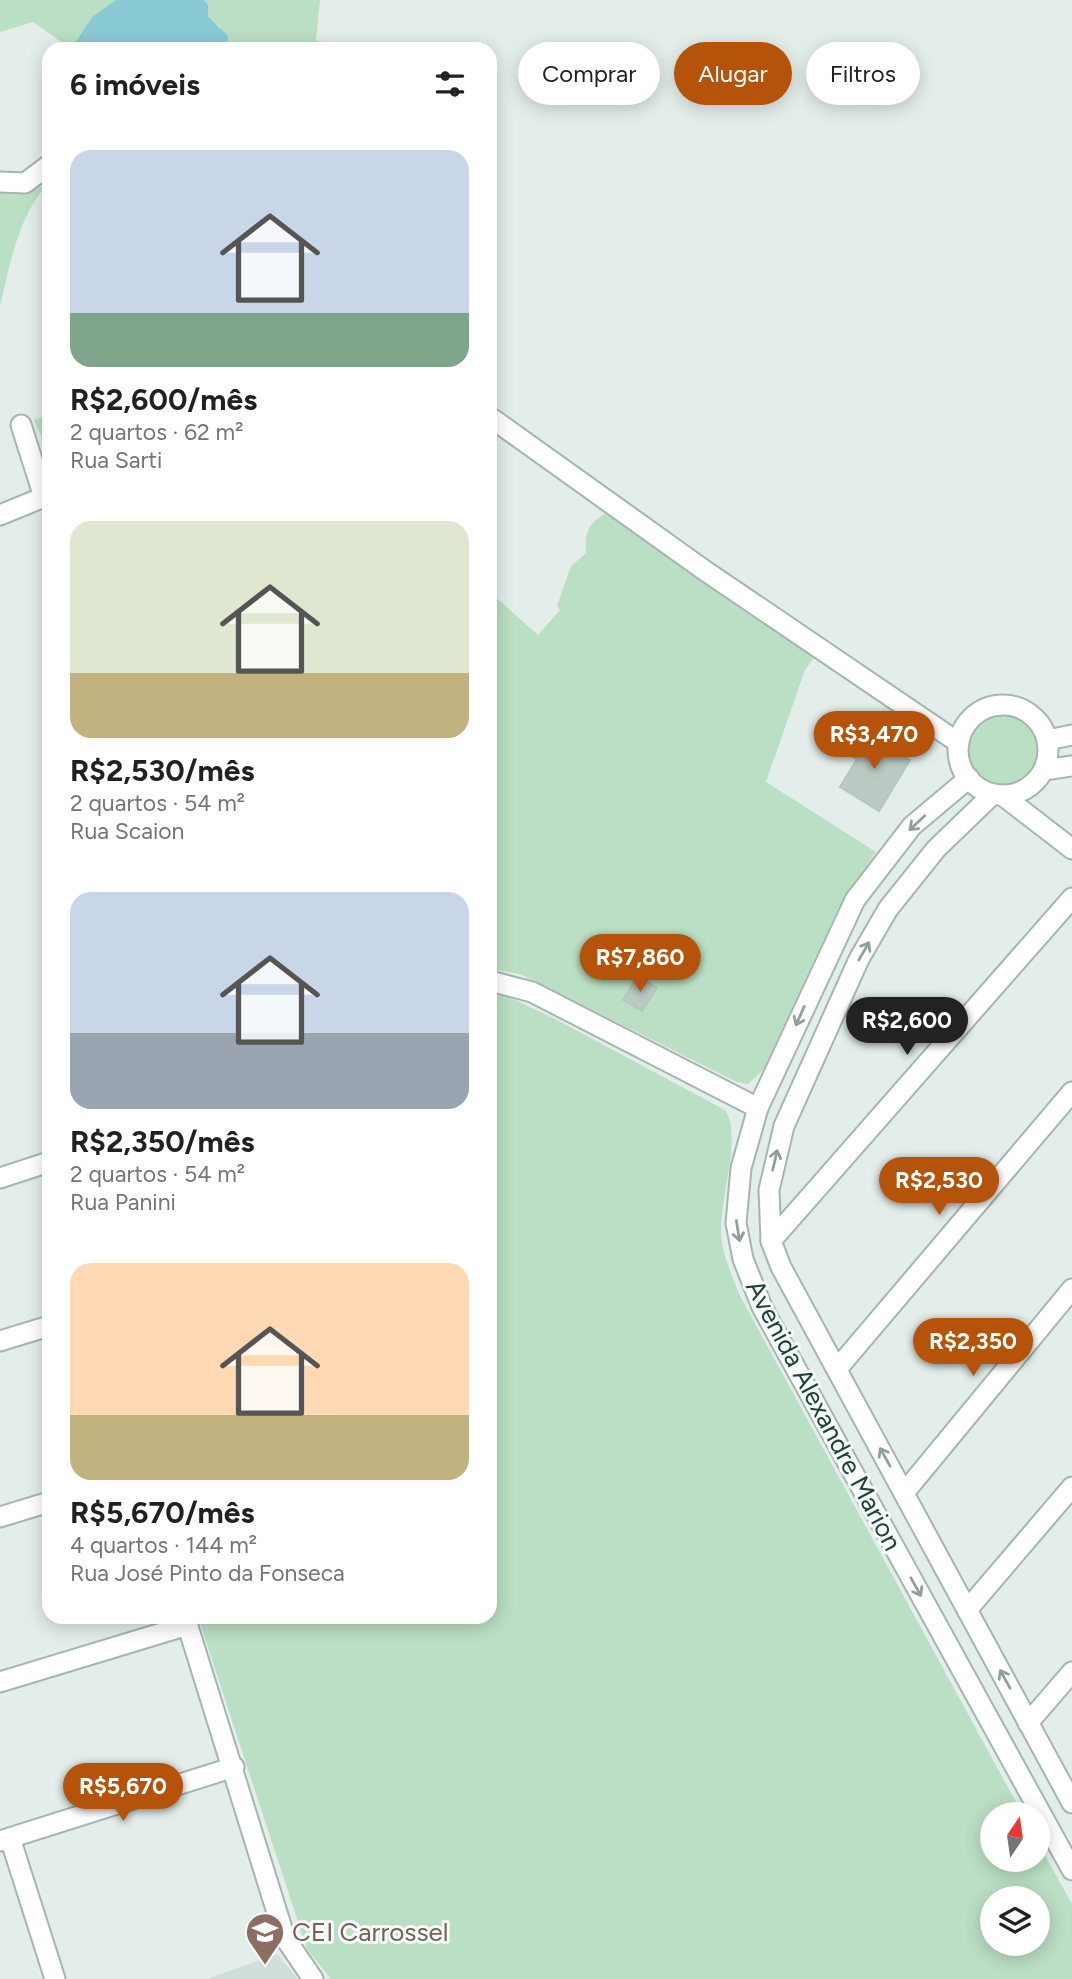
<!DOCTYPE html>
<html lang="pt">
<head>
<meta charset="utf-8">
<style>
	body { margin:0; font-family:Figtree,sans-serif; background:#f2f2f2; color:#202124; height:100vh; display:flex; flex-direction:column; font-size:26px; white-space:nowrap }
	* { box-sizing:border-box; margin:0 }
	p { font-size:23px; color:#757577 }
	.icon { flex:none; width:38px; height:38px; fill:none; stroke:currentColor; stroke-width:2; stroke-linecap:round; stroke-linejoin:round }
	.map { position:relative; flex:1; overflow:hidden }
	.side { position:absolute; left:42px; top:42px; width:455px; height:1582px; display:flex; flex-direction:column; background:#fff; border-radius:21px; box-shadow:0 4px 18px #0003 }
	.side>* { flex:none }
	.top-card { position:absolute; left:518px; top:42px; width:448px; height:63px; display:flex; gap:14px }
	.needle { width:46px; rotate:13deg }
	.tools { position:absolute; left:980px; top:1802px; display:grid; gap:14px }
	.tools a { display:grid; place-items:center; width:70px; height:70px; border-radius:50%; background:#fff; box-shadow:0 4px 18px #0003; font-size:35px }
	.price { position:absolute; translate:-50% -60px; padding:0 16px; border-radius:24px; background:#b45309; color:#fff; font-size:23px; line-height:46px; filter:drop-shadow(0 2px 4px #0008) }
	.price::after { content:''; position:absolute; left:50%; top:42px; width:21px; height:16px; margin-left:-10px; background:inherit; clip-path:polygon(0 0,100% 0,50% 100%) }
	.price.on { background:#222; color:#fff }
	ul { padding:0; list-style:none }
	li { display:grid; align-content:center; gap:14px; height:371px; padding:0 28px }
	li span { display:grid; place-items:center; height:217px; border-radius:21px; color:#555 }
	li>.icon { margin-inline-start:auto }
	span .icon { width:126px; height:126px; fill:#fffc; stroke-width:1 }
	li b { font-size:30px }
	h2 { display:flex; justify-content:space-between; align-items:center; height:84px; padding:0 28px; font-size:30px }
	.tag { padding:0 24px; border-radius:32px; background:#fff; box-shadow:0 4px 18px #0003; font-size:24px; line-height:63px }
	.tag.on { background:#b45309; color:#fff }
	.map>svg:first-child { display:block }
	.built { fill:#d1ddd8 }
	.green { fill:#bbdfc4; fill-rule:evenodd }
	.water { fill:#89cad5 }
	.building { fill:#bbcbc4; stroke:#b5c7c0; stroke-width:2 }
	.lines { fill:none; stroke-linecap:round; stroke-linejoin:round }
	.minor-casing { stroke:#a5b6b0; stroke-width:23 }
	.minor { stroke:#fff; stroke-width:19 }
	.oneway { stroke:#90a09b }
	.labels { text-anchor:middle; stroke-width:6; stroke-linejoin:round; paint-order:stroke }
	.street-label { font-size:26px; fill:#224037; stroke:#f4faf7 }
	.education-label { font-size:26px; fill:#785e54; stroke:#f4faf7; text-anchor:start }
</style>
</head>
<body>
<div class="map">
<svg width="1072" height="1979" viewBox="0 0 1072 1979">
	<rect width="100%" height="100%" fill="#e3ede9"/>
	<path class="built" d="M277 1954 298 1979H207Z"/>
	<g class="green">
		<path d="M0 0H116L92 17 71 49 33 22 0 32Z"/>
		<path d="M204 0H320L316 40 330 49H226L220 27 208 16V5Z"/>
		<path d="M0 170 44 188C17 222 10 264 0 306Z"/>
		<path d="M49 414V454L34 420Z"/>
		<path d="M607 512 815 656 805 670 766 782 876 852 838 909 763 1070 748 1084 737 1082 520 974 490 969V592L538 635 560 610 557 606 571 566 586 553C584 530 589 524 607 512Z"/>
		<circle cx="1003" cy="750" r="37"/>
		<path d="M490 994 513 999 555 1019 725 1110C744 1137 716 1205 722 1243 725 1260 733 1278 739 1294L1023 1815H992V1860H1038V1843L1072 1904V1979H331L307 1949 198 1617H490ZM992 1899H1038V1944H992Z"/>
	</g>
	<path class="water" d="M116 0H204L208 5V16L228 36 226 49H71L92 17Z"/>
	<g class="building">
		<path d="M863 732 910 760 879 811 840 787 857 759 849 755Z"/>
		<path d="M638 976 657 988 642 1011 623 1000Z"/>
	</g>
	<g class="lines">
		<g class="minor-casing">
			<g id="minor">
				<path d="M0 182 25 183 49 165"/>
				<path d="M490 417 704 570 959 743"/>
				<path d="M21 425 44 497"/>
				<path d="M0 515 44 497"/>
				<circle cx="1003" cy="750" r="45"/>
				<path d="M1047 740 1072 735"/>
				<path d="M1044 770 1072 766"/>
				<path d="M969 778 912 826 855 900 758 1108 741 1168 736 1223 743 1259 762 1307 1072 1870"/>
				<path d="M993 794 936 849 888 909 859 959 784 1126 769 1190 771 1241 781 1267 1072 1803"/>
				<path d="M1002 795 1072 849"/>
				<path d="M490 981 532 992 758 1108"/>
				<path d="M0 1178 49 1162"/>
				<path d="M771 1241 1072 898"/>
				<path d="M0 1341 49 1326"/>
				<path d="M837 1369 1072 1092"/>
				<path d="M904 1493 1072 1289"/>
				<path d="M0 1517 49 1502"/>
				<path d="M967 1610 1072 1487"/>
				<path d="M185 1617 285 1938 313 1979"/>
				<path d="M0 1682 188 1625"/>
				<path d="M1028 1723 1072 1672"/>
				<path d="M10 1838 55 1979"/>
				<path d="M0 1841 234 1767"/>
			</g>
		</g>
		<use href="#minor" class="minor"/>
	</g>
	<defs><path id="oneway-shaft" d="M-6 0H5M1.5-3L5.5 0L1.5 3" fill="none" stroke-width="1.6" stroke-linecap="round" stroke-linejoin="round" transform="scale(1.75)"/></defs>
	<g class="oneway">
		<use href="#oneway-shaft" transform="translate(917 823) rotate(137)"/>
		<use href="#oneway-shaft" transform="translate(864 951) rotate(-60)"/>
		<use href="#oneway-shaft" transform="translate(800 1016) rotate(114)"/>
		<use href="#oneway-shaft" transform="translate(775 1160) rotate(-77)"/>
		<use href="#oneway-shaft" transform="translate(738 1231) rotate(81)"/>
		<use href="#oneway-shaft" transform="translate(885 1457) rotate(-119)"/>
		<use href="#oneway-shaft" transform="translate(916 1587) rotate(61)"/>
		<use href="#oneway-shaft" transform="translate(1005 1679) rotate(-119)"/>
	</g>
	<defs>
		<g id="school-pin" transform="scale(2.0125)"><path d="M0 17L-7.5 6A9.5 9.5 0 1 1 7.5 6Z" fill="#8d6e63" stroke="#f4faf7"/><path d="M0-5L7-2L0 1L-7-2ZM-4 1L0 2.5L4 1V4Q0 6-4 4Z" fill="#fff"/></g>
	</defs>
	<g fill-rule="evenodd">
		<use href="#school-pin" x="265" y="1932"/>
	</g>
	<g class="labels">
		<g class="street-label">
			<text transform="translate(824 1415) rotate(62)" y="9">Avenida Alexandre Marion</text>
		</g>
		<g class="education-label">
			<text x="292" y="1941">CEI Carrossel</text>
		</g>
	</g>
</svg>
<div class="tools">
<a><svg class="needle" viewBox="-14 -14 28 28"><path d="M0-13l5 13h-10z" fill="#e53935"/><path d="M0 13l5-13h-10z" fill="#757577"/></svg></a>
<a><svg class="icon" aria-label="layers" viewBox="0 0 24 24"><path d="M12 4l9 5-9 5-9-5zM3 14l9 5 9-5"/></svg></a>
</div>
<b class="price" style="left:874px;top:771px">R$3,470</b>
<b class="price" style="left:640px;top:994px">R$7,860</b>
<b class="price on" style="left:907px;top:1057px">R$2,600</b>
<b class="price" style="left:939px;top:1217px">R$2,530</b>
<b class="price" style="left:973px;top:1378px">R$2,350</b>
<b class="price" style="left:123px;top:1823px">R$5,670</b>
<div class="top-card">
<a class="tag">Comprar</a>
<a class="tag on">Alugar</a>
<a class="tag">Filtros</a>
</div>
<section class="side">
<h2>6 imóveis<svg class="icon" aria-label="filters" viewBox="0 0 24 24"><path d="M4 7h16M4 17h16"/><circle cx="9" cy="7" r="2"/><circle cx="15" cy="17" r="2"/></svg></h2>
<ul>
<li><span style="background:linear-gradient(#c9d6e8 75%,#7fa58c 0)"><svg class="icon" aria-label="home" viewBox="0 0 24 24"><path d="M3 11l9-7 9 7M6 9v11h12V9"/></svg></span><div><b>R$2,600/mês</b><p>2 quartos · 62 m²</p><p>Rua Sarti</p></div></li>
<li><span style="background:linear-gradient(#dfe7d0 70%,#c2b280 0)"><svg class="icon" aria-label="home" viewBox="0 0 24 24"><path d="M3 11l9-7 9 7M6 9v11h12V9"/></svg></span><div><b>R$2,530/mês</b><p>2 quartos · 54 m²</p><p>Rua Scaion</p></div></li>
<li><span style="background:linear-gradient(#c9d6e8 65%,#9aa5b1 0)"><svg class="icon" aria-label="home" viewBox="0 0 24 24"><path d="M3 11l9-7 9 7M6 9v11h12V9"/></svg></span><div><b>R$2,350/mês</b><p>2 quartos · 54 m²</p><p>Rua Panini</p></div></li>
<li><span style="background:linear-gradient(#ffd9b3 70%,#c2b280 0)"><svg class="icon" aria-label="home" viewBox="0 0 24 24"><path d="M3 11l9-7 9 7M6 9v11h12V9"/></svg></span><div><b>R$5,670/mês</b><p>4 quartos · 144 m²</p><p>Rua José Pinto da Fonseca</p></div></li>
</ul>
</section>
</div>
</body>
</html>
